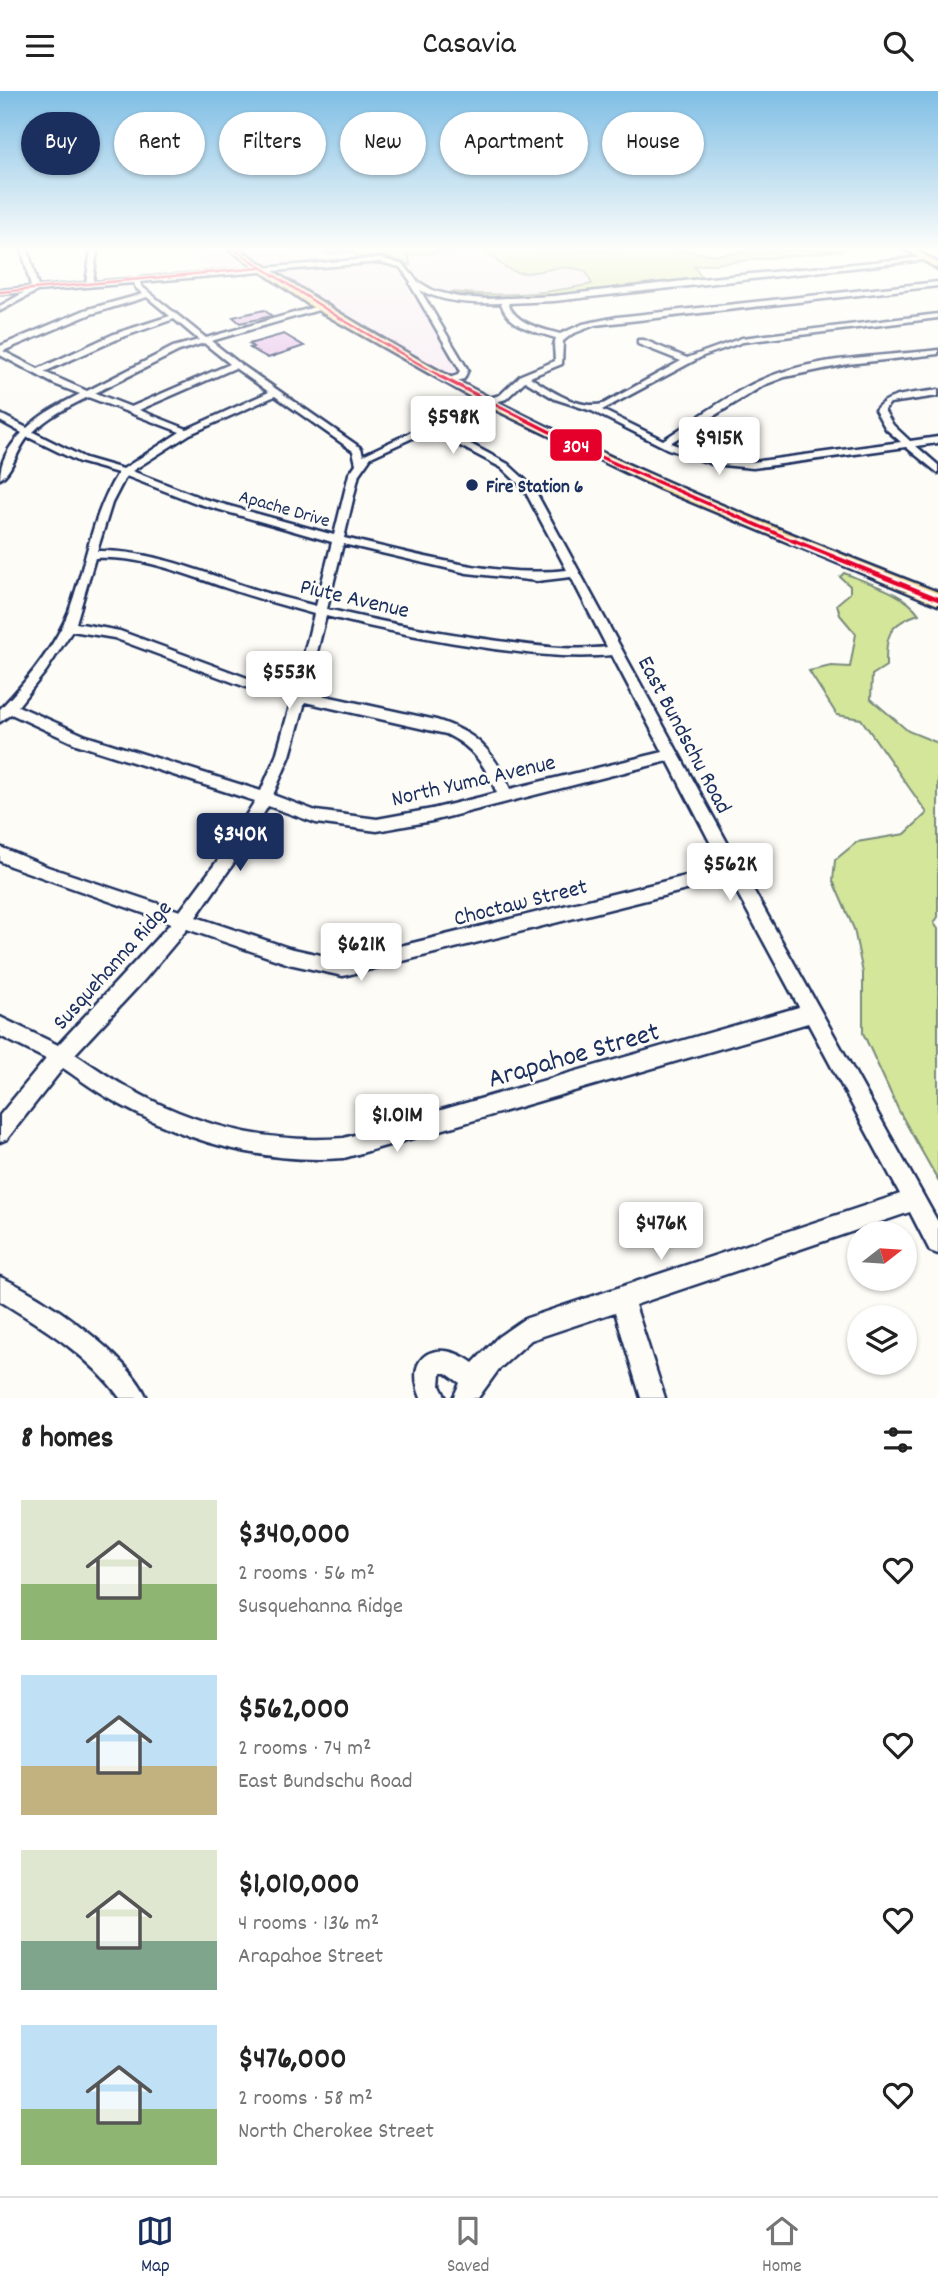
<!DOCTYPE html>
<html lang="en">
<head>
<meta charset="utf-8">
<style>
	body { margin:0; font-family:Dekko,sans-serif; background:#f6f6f6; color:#222; height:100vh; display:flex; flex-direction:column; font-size:26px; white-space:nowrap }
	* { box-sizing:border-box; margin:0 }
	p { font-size:23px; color:#767676 }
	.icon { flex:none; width:38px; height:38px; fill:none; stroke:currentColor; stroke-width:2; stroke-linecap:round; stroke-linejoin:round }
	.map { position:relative; height:1307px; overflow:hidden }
	.side { display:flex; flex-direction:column; background:#fff; flex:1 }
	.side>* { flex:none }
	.hud { position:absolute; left:21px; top:21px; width:896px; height:63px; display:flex; gap:14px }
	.needle { width:46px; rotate:73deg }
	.tools { position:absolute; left:847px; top:1130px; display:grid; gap:14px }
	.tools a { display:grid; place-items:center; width:70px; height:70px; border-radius:50%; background:#fff; box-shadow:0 2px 5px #0004; font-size:35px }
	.price { position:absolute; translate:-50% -60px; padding:0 16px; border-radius:7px; background:#fff; color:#222; font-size:23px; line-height:46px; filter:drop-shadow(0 2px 4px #0008) }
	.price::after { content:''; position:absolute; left:50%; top:42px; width:21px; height:16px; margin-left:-10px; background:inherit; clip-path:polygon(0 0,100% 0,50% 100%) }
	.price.current { background:#1b2f5e; color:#fff }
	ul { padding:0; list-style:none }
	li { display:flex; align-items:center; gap:21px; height:175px; padding:0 21px }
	li span { display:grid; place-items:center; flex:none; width:196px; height:140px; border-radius:0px; color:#555 }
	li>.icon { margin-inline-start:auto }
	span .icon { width:84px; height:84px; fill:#fffc; stroke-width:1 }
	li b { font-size:30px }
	h2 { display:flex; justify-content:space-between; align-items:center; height:84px; padding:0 21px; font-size:30px }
	.tag { padding:0 24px; border-radius:32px; background:#fff; box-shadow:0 2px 5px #0004; font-size:24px; line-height:63px }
	.tag.current { background:#1b2f5e; color:#fff }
	header { display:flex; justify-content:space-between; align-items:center; height:91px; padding:0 21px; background:#fff; font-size:32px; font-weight:600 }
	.tabs { display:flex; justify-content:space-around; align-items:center; height:98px; border-top:2px solid #e0e0e0; background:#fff; font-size:19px; color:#767676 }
	.tabs a { display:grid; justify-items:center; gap:4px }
	.tabs .current { color:#1b2f5e }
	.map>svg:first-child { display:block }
	.built { fill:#f7ebf4 }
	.green { fill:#d4e69a; stroke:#788a7c; stroke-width:2 }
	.building { fill:#e8c2ec; stroke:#1b2f5e; stroke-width:2 }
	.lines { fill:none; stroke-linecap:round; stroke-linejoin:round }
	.minor-casing { stroke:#1b2f5e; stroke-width:5 }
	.major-casing { stroke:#1b2f5e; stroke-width:5 }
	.highway-casing { stroke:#1b2f5e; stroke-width:5 }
	.minor { fill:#fdfcf7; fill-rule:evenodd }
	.major { fill:#fbde96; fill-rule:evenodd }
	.highway { fill:#fbde96; fill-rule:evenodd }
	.bus-1-far2-casing { stroke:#fdfcf7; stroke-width:5 }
	.bus-1-far1-casing { stroke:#fdfcf7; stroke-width:7 }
	.bus-1-casing { stroke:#fdfcf7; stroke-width:9 }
	.bus-1-far2 { stroke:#e4002b; stroke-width:2.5 }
	.bus-1-far1 { stroke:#e4002b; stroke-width:3.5 }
	.bus-1 { stroke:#e4002b; stroke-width:4.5 }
	.poi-dot { fill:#1b2f5e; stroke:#fdfcf7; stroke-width:2.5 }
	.labels { text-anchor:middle; stroke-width:5; stroke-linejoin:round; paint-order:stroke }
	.far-poi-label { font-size:19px; font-weight:bold; fill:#1b2f5e; stroke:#fdfcf7; text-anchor:start }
	.far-street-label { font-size:19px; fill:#1b2f5e; stroke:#fdfcf7 }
	.street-label { font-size:23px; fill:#1b2f5e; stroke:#fdfcf7 }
	.near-street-label { font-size:28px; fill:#1b2f5e; stroke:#fdfcf7 }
	.line-badge { stroke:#fdfcf7; stroke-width:2.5 }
	.badge-label { font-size:19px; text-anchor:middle; font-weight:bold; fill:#fff }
</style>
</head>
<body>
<header><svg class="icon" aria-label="menu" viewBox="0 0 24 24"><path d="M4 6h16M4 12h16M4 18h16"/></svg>Casavia<svg class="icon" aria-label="search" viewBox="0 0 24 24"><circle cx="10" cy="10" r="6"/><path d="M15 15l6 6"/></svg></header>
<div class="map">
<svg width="938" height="1307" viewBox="0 0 938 1307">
	<rect width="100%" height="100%" fill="#fdfcf7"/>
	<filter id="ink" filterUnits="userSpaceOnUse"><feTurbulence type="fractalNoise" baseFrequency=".0143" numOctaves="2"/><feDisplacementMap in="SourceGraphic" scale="14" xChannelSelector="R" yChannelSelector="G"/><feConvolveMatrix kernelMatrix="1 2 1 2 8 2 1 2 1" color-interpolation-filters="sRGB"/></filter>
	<g filter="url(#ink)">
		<g class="built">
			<path d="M183 159H224L246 176 214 180Z"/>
			<path d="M243 159H323L327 163 354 160 358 170 271 176Z"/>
			<path d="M484 159 504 176 515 181 575 176 586 181 592 193 517 202 489 204 451 201V203L421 194 407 175 410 174 408 164Z"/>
			<path d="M380 170 399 176 460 279 459 283 450 285 368 240 274 179Z"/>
		</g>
		<g class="green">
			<path d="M323 159H468L409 164 410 174 389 167 358 169 353 160 326 163Z"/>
			<path d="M484 159H682L717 164 753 159H845L694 175 702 187 547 205 503 207 451 203V201C497 206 546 203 592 193L586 181C557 169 537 186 516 181 503 178 495 167 484 159Z"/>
			<path d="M844 482C867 492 904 501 919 523 888 533 886 544 886 575L872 584 871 608 908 640 938 652V826L934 832 938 838V1089L899 1020 863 942V882L854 838 833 790 835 769 857 751 905 743 927 722 861 628 837 624 809 580 831 575 850 576 856 543 840 524 837 513 850 502V495L840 486Z"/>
		</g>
		<g class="building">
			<path d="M264 219 272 225 240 232 233 226Z"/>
			<path d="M284 243 304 255 268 267 250 257 253 256 249 253Z"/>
		</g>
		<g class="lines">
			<g class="minor-casing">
				<g id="minor">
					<path d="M22 159H28L38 196 86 192 91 159H97L93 191 380 167 404 174 417 190 434 200 458 206 487 208 554 205 710 187 925 166 923 169 554 210 508 212C515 233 542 238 560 243L583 233 617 226 938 191V195L595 234 572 243 563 250 562 273 530 286C550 299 578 319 603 313L681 270 638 253V249H644L687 267 742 247 938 223V227L743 251 703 265 602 319 663 349C692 331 728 304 759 290 813 265 880 266 938 259V263L848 273 785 286 764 294 670 352 713 367 753 371 901 351 886 338 875 319C889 301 916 303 938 299V305L890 312 884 319 893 334 910 350 938 346V352L916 355 938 374V382L906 356 753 377 712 373 668 358 592 320 555 308 525 290 506 308 479 316 437 335 508 373 533 396 740 775 938 1131V1163L930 1160 910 1121 635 1214 665 1307H641L615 1221 531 1249 499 1278 478 1307H453L460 1292 446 1282H441L440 1295 446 1307H421C403 1263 438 1246 473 1272L498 1246 524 1228 900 1103 808 932 344 1067C264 1073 187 1051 117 1012 98 1002 81 989 63 977L7 1048 0 1051V1024L46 968 0 945V926L58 954 171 832 10 775 0 770V756L48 776 180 820 218 769 255 710 76 653 11 623 0 631V618C27 590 55 556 69 520 86 474 91 425 118 382L79 371 28 346C17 358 13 380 0 388 0 370 9 355 22 342L0 330V323L27 337C42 322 61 313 80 303L54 293 0 264V255L85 219 143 203 136 197 134 192 37 200 0 220V215L25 201 0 203V199L31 196ZM380 171 400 176 411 191 410 193 460 279 458 284 446 288V292L464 288 468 279 420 199C444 212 475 213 501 212 508 236 536 241 556 247L554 254 555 270 521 284 500 304 473 312 363 364 361 357 239 272 211 250 322 218V214L206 247 141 195 140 191ZM147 206 170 225 114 243 38 278 3 260 91 223ZM174 228 199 249 173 256 87 300 44 281 120 247ZM204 252 230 273 131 316 95 302 179 260ZM235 277 269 301 187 338 139 319ZM275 305 353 360 356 373 349 383 334 444 204 408 132 380 190 343ZM88 306 180 341 123 378 85 367 33 341C49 325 68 316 88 306ZM430 339 502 377 524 398 567 479C492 487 417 463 344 447L359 383 371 366ZM126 385 196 412 332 451 316 515C288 508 260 501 233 491 188 476 145 459 97 460L112 412ZM343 453 467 482 537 490 571 486 607 556C571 560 535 555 499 550 441 542 384 532 327 518ZM95 467C142 465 182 482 226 497 255 507 285 515 314 523L295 599 261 592 120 540 76 532ZM326 525C381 539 438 550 494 558 534 563 572 568 612 564L663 661 510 698C493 659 477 642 436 629L307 601ZM72 540 114 547 254 599 292 608 276 665 261 700 86 645 18 615 46 580ZM305 611 446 643C473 656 485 674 497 702L432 718 377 728 316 720 273 704 290 665ZM668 670 723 776 343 869 289 857 196 826 242 760 268 715 316 732 377 740 432 730ZM730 788 799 916 344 1047C269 1053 196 1035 130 998 111 988 94 975 75 963L145 888 187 838 289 873 343 885Z"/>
					<path d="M0 1186C43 1204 129 1264 147 1307H120C89 1264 44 1237 0 1210Z"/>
				</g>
			</g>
			<g class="major-casing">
				<path id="major" d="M906 159H916L938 172V178Z"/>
			</g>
			<g class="highway-casing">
				<path id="highway" d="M230 159H241C322 213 405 263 492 308 636 382 787 442 938 501V514L660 398 483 313 312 216Z"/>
			</g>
			<use href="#minor" class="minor"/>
			<use href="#major" class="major"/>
			<use href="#highway" class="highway"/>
			<g class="bus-1-far2-casing">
				<g id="bus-1-far2">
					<path d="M235 159 338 226 442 286"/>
					<path d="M0 201 260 177"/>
				</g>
			</g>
			<g class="bus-1-far1-casing">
				<path id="bus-1-far1" d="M439 285 598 365 796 451"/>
			</g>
			<g class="bus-1-casing">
				<path id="bus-1" d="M792 449 938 508"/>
			</g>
			<use href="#bus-1-far2" class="bus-1-far2"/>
			<use href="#bus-1-far1" class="bus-1-far1"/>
			<use href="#bus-1" class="bus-1"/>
		</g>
	</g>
	<linearGradient id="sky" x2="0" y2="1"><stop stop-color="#7fbee5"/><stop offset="0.46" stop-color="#fefefb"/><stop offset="1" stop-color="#fefefb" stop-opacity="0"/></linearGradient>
	<rect width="938" height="342" fill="url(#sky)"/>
	<circle class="poi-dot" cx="472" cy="394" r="7"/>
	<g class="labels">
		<g class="far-poi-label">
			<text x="486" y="401">Fire Station 6</text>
		</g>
		<g class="far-street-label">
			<text transform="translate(285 416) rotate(16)" y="7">Apache Drive</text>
		</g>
		<g class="street-label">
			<text transform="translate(355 506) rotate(13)" y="8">Piute Avenue</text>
			<text transform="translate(686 643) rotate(62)" y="8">East Bundschu Road</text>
			<text transform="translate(473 688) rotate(-13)" y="8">North Yuma Avenue</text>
			<text transform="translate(520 810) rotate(-14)" y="8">Choctaw Street</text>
			<text transform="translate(111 873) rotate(-48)" y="8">Susquehanna Ridge</text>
		</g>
		<g class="near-street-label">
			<text transform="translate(573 962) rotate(-16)" y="10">Arapahoe Street</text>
		</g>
	</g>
	<rect class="line-badge" x="549" y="337" width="54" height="34" rx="7" fill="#e4002b"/>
	<g class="badge-label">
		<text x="576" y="361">304</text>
	</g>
</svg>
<div class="tools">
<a><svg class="needle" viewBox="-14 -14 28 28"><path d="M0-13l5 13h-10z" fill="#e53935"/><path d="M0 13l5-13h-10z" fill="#767676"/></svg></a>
<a><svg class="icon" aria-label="layers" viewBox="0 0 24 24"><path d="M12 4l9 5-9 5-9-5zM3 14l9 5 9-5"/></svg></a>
</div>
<b class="price" style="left:453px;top:365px">$598K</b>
<b class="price" style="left:719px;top:386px">$915K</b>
<b class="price" style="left:289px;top:620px">$553K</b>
<b class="price current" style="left:240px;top:782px">$340K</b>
<b class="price" style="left:730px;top:812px">$562K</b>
<b class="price" style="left:361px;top:892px">$621K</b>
<b class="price" style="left:397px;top:1063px">$1.01M</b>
<b class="price" style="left:661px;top:1171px">$476K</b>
<div class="hud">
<a class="tag current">Buy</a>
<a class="tag">Rent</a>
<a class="tag">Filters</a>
<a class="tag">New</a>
<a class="tag">Apartment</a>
<a class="tag">House</a>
</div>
</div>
<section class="side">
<h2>8 homes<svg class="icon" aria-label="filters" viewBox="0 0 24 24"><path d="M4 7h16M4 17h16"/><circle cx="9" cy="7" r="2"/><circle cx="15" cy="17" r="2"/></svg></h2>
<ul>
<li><span style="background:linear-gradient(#dfe7d0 60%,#8fb573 0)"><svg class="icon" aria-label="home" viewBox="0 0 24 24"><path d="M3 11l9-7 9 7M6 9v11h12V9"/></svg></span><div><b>$340,000</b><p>2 rooms · 56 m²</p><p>Susquehanna Ridge</p></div><svg class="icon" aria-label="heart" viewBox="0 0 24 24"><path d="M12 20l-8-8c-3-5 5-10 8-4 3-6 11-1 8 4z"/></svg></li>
<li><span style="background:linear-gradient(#bfe0f5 65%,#c2b280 0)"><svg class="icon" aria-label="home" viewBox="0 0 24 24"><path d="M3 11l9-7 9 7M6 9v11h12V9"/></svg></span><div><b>$562,000</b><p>2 rooms · 74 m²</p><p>East Bundschu Road</p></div><svg class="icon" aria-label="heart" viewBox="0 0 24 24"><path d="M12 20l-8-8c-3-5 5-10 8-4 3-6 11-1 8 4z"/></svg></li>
<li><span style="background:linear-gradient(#dfe7d0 65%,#7fa58c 0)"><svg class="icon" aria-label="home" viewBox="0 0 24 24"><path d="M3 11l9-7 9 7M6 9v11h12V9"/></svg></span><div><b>$1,010,000</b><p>4 rooms · 136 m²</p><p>Arapahoe Street</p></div><svg class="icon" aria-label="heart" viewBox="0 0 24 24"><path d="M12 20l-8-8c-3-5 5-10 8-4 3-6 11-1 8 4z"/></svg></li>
<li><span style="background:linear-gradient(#bfe0f5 60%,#8fb573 0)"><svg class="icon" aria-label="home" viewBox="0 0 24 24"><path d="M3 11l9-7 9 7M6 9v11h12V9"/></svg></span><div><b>$476,000</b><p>2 rooms · 58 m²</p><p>North Cherokee Street</p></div><svg class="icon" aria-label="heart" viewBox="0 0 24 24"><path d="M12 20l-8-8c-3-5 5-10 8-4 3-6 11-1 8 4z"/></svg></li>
</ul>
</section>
<nav class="tabs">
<a class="current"><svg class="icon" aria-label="map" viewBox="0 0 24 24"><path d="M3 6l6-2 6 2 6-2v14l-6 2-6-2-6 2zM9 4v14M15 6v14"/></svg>Map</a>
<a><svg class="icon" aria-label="saved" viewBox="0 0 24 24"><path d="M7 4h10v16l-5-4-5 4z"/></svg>Saved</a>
<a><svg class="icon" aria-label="home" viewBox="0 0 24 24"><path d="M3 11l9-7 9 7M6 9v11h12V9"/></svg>Home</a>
</nav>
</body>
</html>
